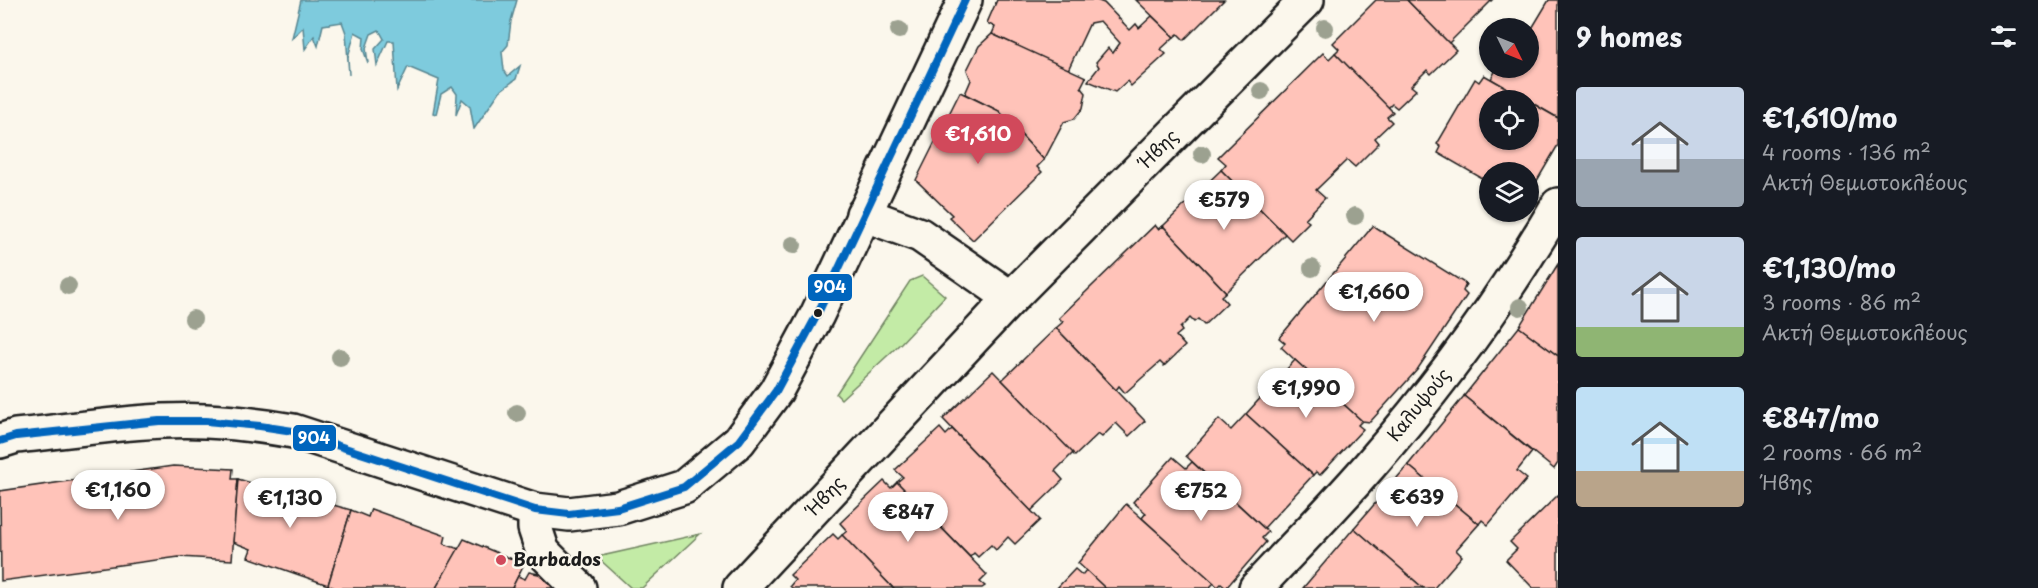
<!DOCTYPE html>
<html lang="en">
<head>
<meta charset="utf-8">
<style>
	body { margin:0; font-family:"Playpen Sans",sans-serif; background:#20242c; color:#f1f3f6; height:100vh; display:flex; flex-direction:column; font-size:22px; white-space:nowrap }
	* { box-sizing:border-box; margin:0 }
	p { font-size:20px; color:#9ea1a6 }
	.icon { flex:none; width:33px; height:33px; fill:none; stroke:currentColor; stroke-width:2; stroke-linecap:round; stroke-linejoin:round }
	.map { position:relative; flex:1; overflow:hidden }
	.panel { display:flex; flex-direction:column; background:#171b24; width:480px }
	.panel>* { flex:none }
	.needle { width:39px; rotate:133deg }
	.tools { position:absolute; left:1479px; top:18px; display:grid; gap:12px }
	.tools a { display:grid; place-items:center; width:60px; height:60px; border-radius:50%; background:#171b24; box-shadow:0 2px 4px #0004; font-size:30px }
	.price { position:absolute; translate:-50% -51px; padding:0 14px; border-radius:21px; background:#fff; color:#222; font-size:20px; line-height:39px; filter:drop-shadow(0 2px 3px #0008) }
	.price::after { content:''; position:absolute; left:50%; top:36px; width:18px; height:14px; margin-left:-9px; background:inherit; clip-path:polygon(0 0,100% 0,50% 100%) }
	.price.current { background:#d1495b; color:#fff }
	ul { padding:0; list-style:none }
	li { display:flex; align-items:center; gap:18px; height:150px; padding:0 18px }
	li span { display:grid; place-items:center; flex:none; width:168px; height:120px; border-radius:6px; color:#555 }
	li>.icon { margin-inline-start:auto }
	span .icon { width:72px; height:72px; fill:#fffc; stroke-width:1 }
	li b { font-size:26px }
	h2 { display:flex; justify-content:space-between; align-items:center; height:72px; padding:0 18px; font-size:26px }
	main { display:flex; flex:1; min-height:0 }
	.map>svg:first-child { display:block }
	.green { fill:#c3eba6; stroke:#708461; stroke-width:1.5 }
	.water { fill:#7ecbdd; stroke:#578590; stroke-width:1.5 }
	.building { fill:#ffc3b9; stroke:#1c1c1c; stroke-width:1.5 }
	.lines { fill:none; stroke-linecap:round; stroke-linejoin:round }
	.street-casing { stroke:#1c1c1c; stroke-width:38 }
	.secondary-casing { stroke:#1c1c1c; stroke-width:38 }
	.street { stroke:#fbf7ec; stroke-width:33 }
	.secondary { stroke:#fbf7ec; stroke-width:33 }
	.bus-1-casing { stroke:#fbf7ec; stroke-width:12 }
	.bus-1 { stroke:#0065bd; stroke-width:8 }
	.tree { fill:#9ca190 }
	.bus-dot { fill:#1c1c1c; stroke:#fbf7ec; stroke-width:2 }
	.poi-dot { fill:#d1495b; stroke:#fbf7ec; stroke-width:2 }
	.labels { text-anchor:middle; stroke-width:5; stroke-linejoin:round; paint-order:stroke }
	.street-label { font-size:18px; fill:#1c1c1c; stroke:#fbf7ec }
	.poi-label { font-size:18px; font-weight:bold; fill:#1c1c1c; stroke:#fbf7ec; text-anchor:start }
	.line-badge { stroke:#fbf7ec; stroke-width:2 }
	.badge-label { font-size:16px; text-anchor:middle; font-weight:bold; fill:#fff }
</style>
</head>
<body>
<main>
<div class="map">
<svg width="1558" height="588" viewBox="0 0 1558 588">
	<rect width="100%" height="100%" fill="#fbf7ec"/>
	<filter id="ink" filterUnits="userSpaceOnUse"><feTurbulence type="fractalNoise" baseFrequency=".0167" numOctaves="2"/><feDisplacementMap in="SourceGraphic" scale="12" xChannelSelector="R" yChannelSelector="G"/><feConvolveMatrix kernelMatrix="1 2 1 2 8 2 1 2 1" color-interpolation-filters="sRGB"/></filter>
	<g filter="url(#ink)">
		<g class="green">
			<path d="M922 276 945 296 901 343 841 399 836 394 910 281Z"/>
			<path d="M700 534 642 588H631L597 557Z"/>
		</g>
		<path class="water" d="M301 0H517L511 21 508 45 502 52 504 70 508 76 520 66 516 79 500 91 474 129 470 106 462 99 456 115 457 94 452 87 441 94 436 114 433 113 439 80 408 67 397 90 394 41H388L377 65 375 49 384 39 379 30 371 34 366 48 368 63 363 49 364 37 355 32 348 57 349 75 346 33 342 22 323 25 318 46 314 36 305 49 303 27 292 38Z"/>
		<g class="building">
			<path d="M997 0H1096L1104 3 1130 30 1136 24 1139 28 1152 16 1174 37 1161 49 1166 54 1131 86 1127 81 1115 92 1088 81 1099 67 1096 62 1108 48 1113 53 1120 43 1100 21 1090 23 1068 70 992 34 995 27 987 23Z"/>
			<path d="M1136 0H1224L1184 40 1178 34 1174 37Z"/>
			<path d="M1376 0H1407L1456 50 1431 74 1427 70 1411 86 1416 90 1397 108 1392 104 1388 108 1335 53 1339 49 1333 43Z"/>
			<path d="M1407 0H1492L1449 43Z"/>
			<path d="M1549 0H1558V118L1491 79 1497 68H1528V35Z"/>
			<path d="M992 34 1086 77 1081 87 1086 93 1083 108 1074 119 1064 122 1044 160 999 111 965 94 971 80 967 70 979 46Z"/>
			<path d="M1323 53 1329 59 1335 53 1393 112 1387 117 1392 122 1375 138 1379 143 1355 167 1347 160 1316 190 1325 198 1305 219 1309 222 1291 240 1221 170 1226 164 1218 157Z"/>
			<path d="M1484 75 1528 100H1490V140H1528V101L1558 118V145L1528 196V172H1490V183L1438 153 1441 147 1437 144 1475 79 1479 82Z"/>
			<path d="M960 92 999 111 1044 160 1037 167 1042 172 973 240 949 217 952 215 916 180Z"/>
			<path d="M1221 170 1285 234 1226 292 1163 226Z"/>
			<path d="M1155 225 1158 229 1163 226 1226 292 1221 296 1227 303 1204 325 1198 319 1194 322 1190 318 1180 328 1182 331 1176 336 1185 346 1164 366 1160 362 1125 393 1119 386 1116 390 1056 328 1063 322 1059 318Z"/>
			<path d="M1373 226 1466 284 1463 291 1467 295 1417 370 1370 422 1362 421 1295 360 1281 347 1285 343 1279 338Z"/>
			<path d="M1558 264V356L1519 327Z"/>
			<path d="M1519 327 1558 356V463L1554 469 1464 396Z"/>
			<path d="M1056 328 1145 421 1129 436 1116 423 1102 437 1098 434 1075 456 1002 380Z"/>
			<path d="M1295 360 1362 421 1358 425 1363 429 1320 475 1316 472 1313 475 1246 414Z"/>
			<path d="M993 371 1073 453 1055 471 1063 480 1031 511 943 419Z"/>
			<path d="M1464 396 1532 452 1517 471 1527 479 1488 525 1482 520 1479 524 1408 465Z"/>
			<path d="M1246 414 1313 475 1264 528 1186 456 1219 419 1231 430Z"/>
			<path d="M940 428 946 435 952 429 1040 520 1015 544 1008 537 996 550 991 545 978 557 974 553 970 557 897 482 903 477 895 470Z"/>
			<path d="M1173 457 1186 468 1192 462 1268 532 1262 538 1266 542 1226 588 1221 584 1218 587 1142 518 1146 513 1133 502Z"/>
			<path d="M1408 465 1479 524 1456 550 1462 556 1434 588H1423L1354 528Z"/>
			<path d="M173 466 233 469 232 479H238L232 560 179 557 1 581 0 491Z"/>
			<path d="M238 479 271 489 273 484 321 497 319 501 351 510 328 585 248 557 251 549 233 542Z"/>
			<path d="M884 481 891 488 897 482 987 575 980 582 985 586 982 588H893L842 535 847 531 840 523Z"/>
			<path d="M1558 495V588H1533L1506 560 1517 549 1510 542Z"/>
			<path d="M1126 504 1214 583 1210 587 1211 588H1105L1078 563Z"/>
			<path d="M371 509 446 536 444 544 459 549 436 588H335L328 585 351 510 368 517Z"/>
			<path d="M1354 528 1423 588H1303Z"/>
			<path d="M833 534 838 539 842 535 893 588H792L790 586 795 580 790 575Z"/>
			<path d="M464 539 524 564 512 588H436Z"/>
			<path d="M1075 569 1082 575 1086 570 1105 588H1057Z"/>
			<path d="M529 572 543 575 555 588H512L518 576 525 579Z"/>
		</g>
		<g class="lines">
			<g class="street-casing">
				<g id="street">
					<path d="M863 214 920 235 1011 298"/>
					<path d="M535 510V528L543 552 579 588"/>
					<path d="M740 588 1011 298 1307 0"/>
					<path d="M1256 588C1294 547 1334 507 1371 464 1440 385 1505 296 1558 205"/>
				</g>
			</g>
			<g class="secondary-casing">
				<path id="secondary" d="M0 441 16 436C79 430 143 418 206 421 235 422 264 426 293 431L535 510 569 514 618 508 684 487 739 441 776 391 817 315 965 0"/>
			</g>
			<use href="#street" class="street"/>
			<use href="#secondary" class="secondary"/>
			<g class="bus-1-casing">
				<path id="bus-1" d="M0 441 16 436 159 421H206L260 426 293 431 535 510 569 514 618 508 684 487 739 441 776 391 817 315 965 0"/>
			</g>
			<use href="#bus-1" class="bus-1"/>
		</g>
		<g class="tree">
			<circle cx="1325" cy="28" r="9"/>
			<circle cx="899" cy="30" r="9"/>
			<circle cx="1261" cy="91" r="9"/>
			<circle cx="1202" cy="154" r="9"/>
			<circle cx="1355" cy="216" r="9"/>
			<circle cx="793" cy="245" r="9"/>
			<circle cx="1312" cy="268" r="9"/>
			<circle cx="68" cy="286" r="9"/>
			<circle cx="1520" cy="307" r="9"/>
			<circle cx="193" cy="319" r="9"/>
			<circle cx="340" cy="357" r="9"/>
			<circle cx="517" cy="413" r="9"/>
		</g>
	</g>
	<circle class="bus-dot" cx="818" cy="313" r="5"/>
	<circle class="poi-dot" cx="501" cy="560" r="6"/>
	<g class="labels">
		<g class="street-label">
			<text transform="translate(1159 149) rotate(-45)" y="6">Ήβης</text>
			<text transform="translate(1419 405) rotate(-51)" y="6">Καλυψούς</text>
			<text transform="translate(826 496) rotate(-47)" y="6">Ήβης</text>
		</g>
		<g class="poi-label">
			<text x="513" y="566">Barbados</text>
		</g>
	</g>
	<g class="line-badge">
		<rect x="807" y="273" width="46" height="29" rx="6" fill="#0065bd"/>
		<rect x="292" y="424" width="45" height="28" rx="6" fill="#0065bd"/>
	</g>
	<g class="badge-label">
		<text x="830" y="293">904</text>
		<text x="314" y="444">904</text>
	</g>
</svg>
<div class="tools">
<a><svg class="needle" viewBox="-14 -14 28 28"><path d="M0-13l5 13h-10z" fill="#e53935"/><path d="M0 13l5-13h-10z" fill="#9ea1a6"/></svg></a>
<a><svg class="icon" aria-label="locate" viewBox="0 0 24 24"><circle cx="12" cy="12" r="6"/><path d="M12 2v4M12 18v4M2 12h4M18 12h4"/></svg></a>
<a><svg class="icon" aria-label="layers" viewBox="0 0 24 24"><path d="M12 4l9 5-9 5-9-5zM3 14l9 5 9-5"/></svg></a>
</div>
<b class="price current" style="left:978px;top:165px">€1,610</b>
<b class="price" style="left:1224px;top:231px">€579</b>
<b class="price" style="left:1374px;top:323px">€1,660</b>
<b class="price" style="left:1306px;top:419px">€1,990</b>
<b class="price" style="left:118px;top:521px">€1,160</b>
<b class="price" style="left:1201px;top:522px">€752</b>
<b class="price" style="left:1417px;top:528px">€639</b>
<b class="price" style="left:290px;top:529px">€1,130</b>
<b class="price" style="left:908px;top:543px">€847</b>
</div>
<section class="panel">
<h2>9 homes<svg class="icon" aria-label="filters" viewBox="0 0 24 24"><path d="M4 7h16M4 17h16"/><circle cx="9" cy="7" r="2"/><circle cx="15" cy="17" r="2"/></svg></h2>
<ul>
<li><span style="background:linear-gradient(#c9d6e8 60%,#9aa5b1 0)"><svg class="icon" aria-label="home" viewBox="0 0 24 24"><path d="M3 11l9-7 9 7M6 9v11h12V9"/></svg></span><div><b>€1,610/mo</b><p>4 rooms · 136 m²</p><p>Ακτή Θεμιστοκλέους</p></div></li>
<li><span style="background:linear-gradient(#c9d6e8 75%,#8fb573 0)"><svg class="icon" aria-label="home" viewBox="0 0 24 24"><path d="M3 11l9-7 9 7M6 9v11h12V9"/></svg></span><div><b>€1,130/mo</b><p>3 rooms · 86 m²</p><p>Ακτή Θεμιστοκλέους</p></div></li>
<li><span style="background:linear-gradient(#bfe0f5 70%,#b9a48a 0)"><svg class="icon" aria-label="home" viewBox="0 0 24 24"><path d="M3 11l9-7 9 7M6 9v11h12V9"/></svg></span><div><b>€847/mo</b><p>2 rooms · 66 m²</p><p>Ήβης</p></div></li>
</ul>
</section>
</main>
</body>
</html>
